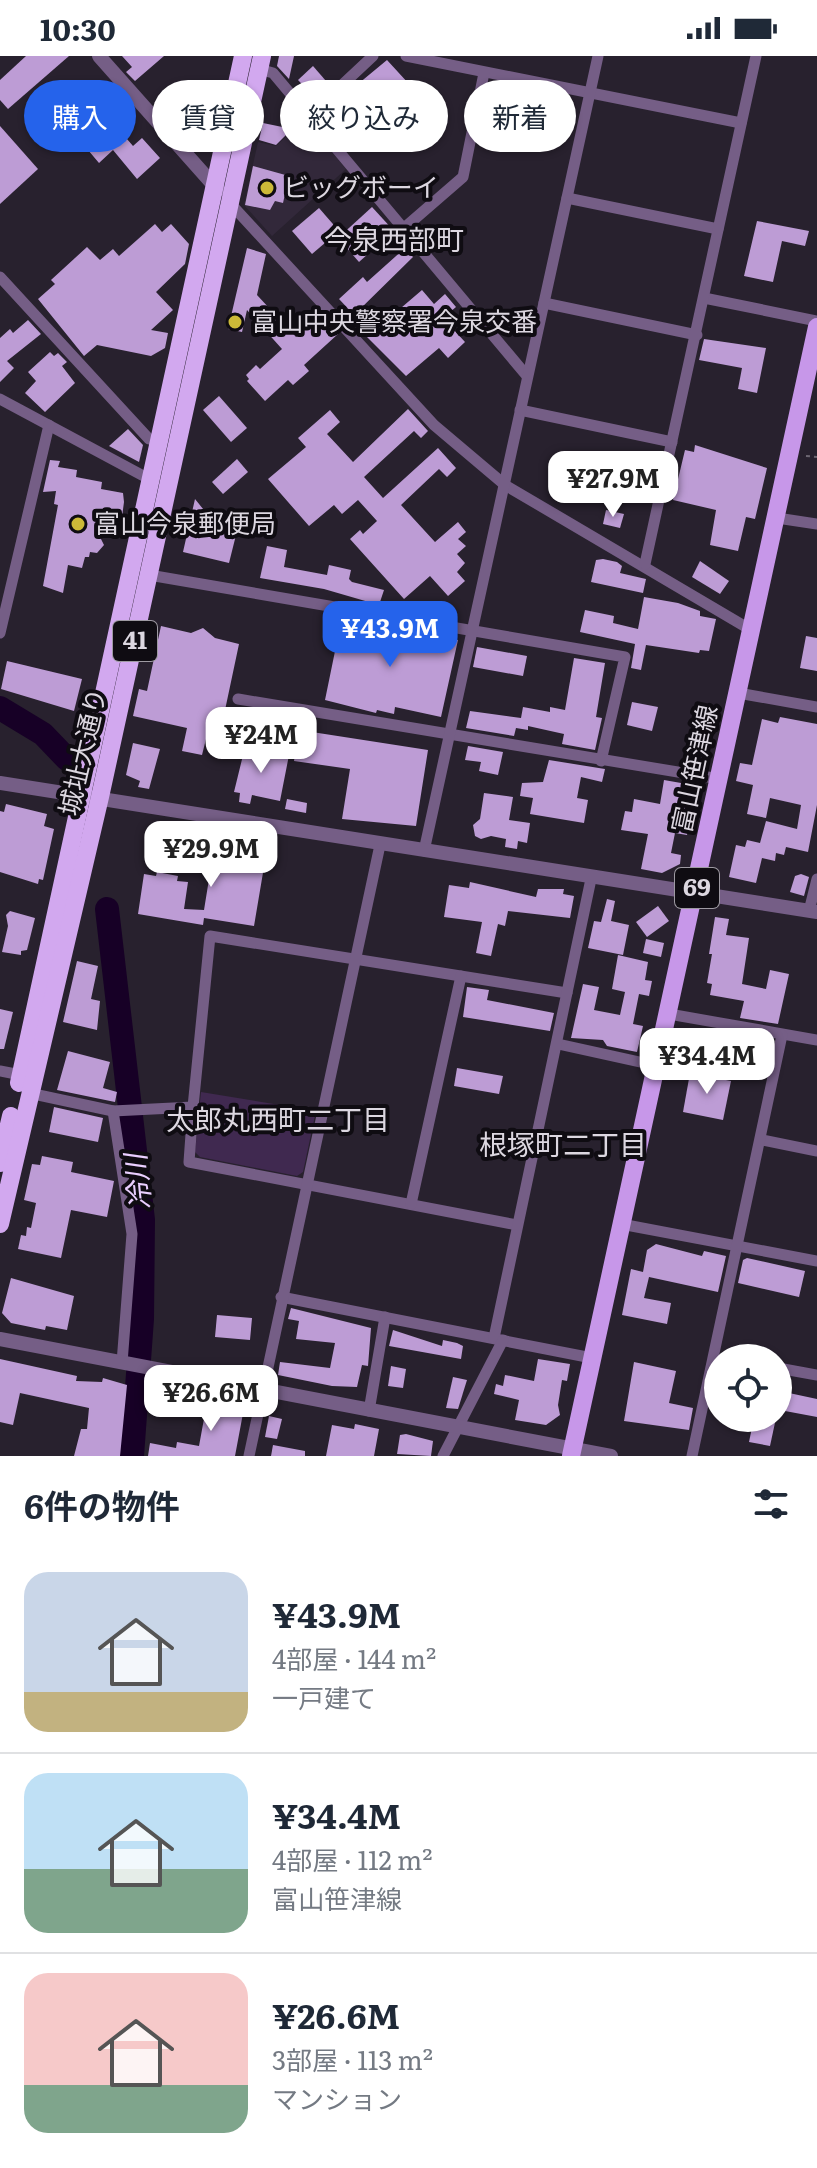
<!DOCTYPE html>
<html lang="ja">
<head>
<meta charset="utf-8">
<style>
	body { margin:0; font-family:Literata,"Noto Sans JP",serif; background:#f2f2f3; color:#1f2937; height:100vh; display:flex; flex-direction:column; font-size:30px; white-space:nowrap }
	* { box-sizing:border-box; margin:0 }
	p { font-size:26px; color:#747a83 }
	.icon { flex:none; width:44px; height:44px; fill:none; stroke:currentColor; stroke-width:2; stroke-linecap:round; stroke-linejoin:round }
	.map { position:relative; height:1400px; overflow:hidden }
	.sheet { display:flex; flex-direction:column; background:#fff; flex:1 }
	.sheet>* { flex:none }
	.banner { position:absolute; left:24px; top:24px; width:770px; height:72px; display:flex; gap:16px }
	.fabs { position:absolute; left:704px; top:1288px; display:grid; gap:16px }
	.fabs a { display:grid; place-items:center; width:88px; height:88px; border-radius:50%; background:#fff; box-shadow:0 2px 6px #0004; font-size:40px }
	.price { position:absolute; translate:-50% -68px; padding:0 18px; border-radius:16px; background:#fff; color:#222; font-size:26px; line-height:52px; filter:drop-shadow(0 2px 4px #0008) }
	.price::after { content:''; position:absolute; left:50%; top:48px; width:24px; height:18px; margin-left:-12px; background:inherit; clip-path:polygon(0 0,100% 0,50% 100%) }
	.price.current { background:#2563eb; color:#fff }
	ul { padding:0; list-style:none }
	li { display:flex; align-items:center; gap:24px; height:200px; padding:0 24px }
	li+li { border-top:2px solid #e0e1e3 }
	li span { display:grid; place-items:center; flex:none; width:224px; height:160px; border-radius:24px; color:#555 }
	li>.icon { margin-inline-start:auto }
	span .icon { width:96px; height:96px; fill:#fffc; stroke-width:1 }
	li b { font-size:34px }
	h2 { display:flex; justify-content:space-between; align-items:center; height:96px; padding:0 24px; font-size:34px }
	.pill { padding:0 28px; border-radius:36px; background:#fff; box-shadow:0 2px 6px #0004; font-size:28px; line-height:72px }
	.pill.current { background:#2563eb; color:#fff }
	.status { display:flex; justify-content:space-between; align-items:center; height:56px; padding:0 40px; background:#fff; direction:ltr }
	.status svg { height:22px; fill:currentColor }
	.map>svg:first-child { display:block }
	.built { fill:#32283a }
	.green { fill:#402950 }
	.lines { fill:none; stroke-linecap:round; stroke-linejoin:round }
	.river { stroke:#170026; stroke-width:24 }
	.building { fill:#bd9cd5 }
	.path { stroke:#6d6772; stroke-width:2; stroke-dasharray:4 4; stroke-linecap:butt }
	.minor { stroke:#755e86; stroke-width:11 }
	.tertiary { stroke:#755e86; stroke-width:14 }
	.primary { stroke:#c797e9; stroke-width:18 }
	.trunk { stroke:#d2a8ef; stroke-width:18 }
	.poi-dot { fill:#ccb938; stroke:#0f0c12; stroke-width:3 }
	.labels { text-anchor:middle; stroke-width:8; stroke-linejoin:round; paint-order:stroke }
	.shield { fill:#0f0c12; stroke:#9e9aa2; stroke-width:2 }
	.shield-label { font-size:24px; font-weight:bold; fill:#dcd7e0 }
	.poi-label { font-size:26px; fill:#dcd7e0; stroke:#0f0c12; text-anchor:start }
	.street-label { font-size:26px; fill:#dcd7e0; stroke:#0f0c12 }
	.neighbourhood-label { font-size:28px; fill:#dcd7e0; stroke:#0f0c12 }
	.water-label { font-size:28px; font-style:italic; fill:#eacfff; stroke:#0f0c12 }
</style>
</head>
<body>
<div class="status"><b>10:30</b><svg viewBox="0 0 49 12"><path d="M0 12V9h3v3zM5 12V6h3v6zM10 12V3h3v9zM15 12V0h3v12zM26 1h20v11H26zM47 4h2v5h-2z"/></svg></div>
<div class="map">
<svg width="817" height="1400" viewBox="0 0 817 1400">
	<rect width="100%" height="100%" fill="#28212e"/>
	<path class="built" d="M305 63 346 113 272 180 244 149 258 86 276 90Z"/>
	<path class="green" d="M201 1036 316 1055 303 1116 297 1120 200 1101 195 1096Z"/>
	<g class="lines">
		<g class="river">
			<path d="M0 652 43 678 67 703"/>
			<path d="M107 853 143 1164 142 1263 132 1400"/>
		</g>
	</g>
	<g class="building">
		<path d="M26 0H69L8 53 0 44V24Z"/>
		<path d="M122 0H164L135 25 126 16 132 11Z"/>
		<path d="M279 0H294L289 23 277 10Z"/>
		<path d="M387 4 409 28 397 38 402 45 396 52 391 46 359 75 335 47Z"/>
		<path d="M313 10 326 25 311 38 298 24Z"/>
		<path d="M80 34 95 50 70 73 55 57Z"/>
		<path d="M263 67 292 73 276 89 259 84Z"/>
		<path d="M115 69 133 90 142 82 160 102 137 123 113 94 99 107 88 94Z"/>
		<path d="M0 70 38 113 0 148Z"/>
		<path d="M253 110 289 120 283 147 275 145 270 154 245 149Z"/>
		<path d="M372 151 394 175 359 206 338 182Z"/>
		<path d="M319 152 339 175 312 198 292 175Z"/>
		<path d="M757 165 809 175 805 190 782 185 773 226 744 220Z"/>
		<path d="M155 168 162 176 171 168 189 188 185 208 156 236 173 254 151 274 168 277 165 292 151 300 97 289 84 300 38 243 55 228 51 224 87 191 100 204 113 193 119 200Z"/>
		<path d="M247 192 266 198 257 239 296 281 320 258 338 278 304 309 309 315 293 329 288 324 265 345 247 325 249 323 246 319 256 309 260 313 282 293 247 254 242 276 228 273Z"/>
		<path d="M405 192 413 201 354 259 339 243 363 221 367 226Z"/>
		<path d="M422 234 434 248 445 238 456 251 443 262 465 286 448 302 439 292 406 320 367 281Z"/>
		<path d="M28 264 41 278 7 305 14 312 0 326V282L10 273 13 277Z"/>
		<path d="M704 283 766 292 757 337 738 333 742 312 699 304Z"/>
		<path d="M50 296 54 300 58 297 67 306 62 310 75 327 45 356 25 337 36 325 28 316Z"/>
		<path d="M219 340 247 372 231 386 203 354Z"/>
		<path d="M408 353 428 375 421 382 414 375 364 421 383 442 438 392 456 412 447 421 439 413 401 449 435 486 458 466 466 476 458 483 466 490 457 498 465 507 457 516 465 525 448 540 430 520 404 543 350 483 360 474 363 478 377 465 358 444 342 458 334 449 309 470 268 423 306 391 298 382 330 354 340 366 327 378 353 406Z"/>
		<path d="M128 373 143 389 139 406 109 390Z"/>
		<path d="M695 389 767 412 755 463 746 461 738 495 710 489 716 454 673 444 685 394 694 396Z"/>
		<path d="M629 401 650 406 646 421 625 416Z"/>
		<path d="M237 403 248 416 223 438 212 426Z"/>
		<path d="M50 404 60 405 58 411 77 414 76 421 102 426 101 433 123 437 124 446 122 461 113 460 104 468 101 483 104 489 97 497 90 496 89 501H85L82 512 68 509 63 537 43 530 58 449 54 448 56 435 43 436Z"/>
		<path d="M195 443 216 469 237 475 229 507 183 496Z"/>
		<path d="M606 454 624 458 620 472 603 468Z"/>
		<path d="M267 490 287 494 284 511 327 519 329 509 351 514 349 523 352 526 384 534 379 549 324 533 260 522Z"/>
		<path d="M603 503 617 506 622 510 620 517 646 523 643 537 591 526 596 504Z"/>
		<path d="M700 505 729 525 720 538 692 521Z"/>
		<path d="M644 541 678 547 700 555V560L716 563 709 595 700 594 699 597 646 589 641 614 631 612 635 588 580 576 585 554 614 560 613 567 638 573Z"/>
		<path d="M342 561 404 572 403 580 427 585 429 578 458 584 441 661 395 651 394 658 377 654 376 657 325 644Z"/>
		<path d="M161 570 191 577 203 572 215 582 239 588 221 673 209 671 202 699 182 695 187 672 133 660 139 633 147 635Z"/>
		<path d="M806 580 817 582V615L800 612Z"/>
		<path d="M477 591 527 600 523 620 473 611Z"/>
		<path d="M574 602 605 607 596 661 602 662 595 694 562 688 564 678 528 670V674L516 672 514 680 466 672 470 655 521 662 523 651 550 656V651L565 654Z"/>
		<path d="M7 605 82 623 74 655 1 633Z"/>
		<path d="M632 646 658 651 652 675 627 669Z"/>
		<path d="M780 661 817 668V749L808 796 786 791 784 799 776 797 775 805 762 802 756 827 729 821 736 789 745 791 747 784 760 787 766 765 797 773 801 749 770 742 766 762 747 758 753 729 736 725 740 707 752 709 762 663 778 667Z"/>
		<path d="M299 674 428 694 416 770 342 763 350 713 294 705Z"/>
		<path d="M133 687 160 693 149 733 138 731 140 725 126 719Z"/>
		<path d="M468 690 503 696 498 719 479 715 481 706 465 704Z"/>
		<path d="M245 691 289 699 280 745 252 739 250 748 239 746 240 737 234 736Z"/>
		<path d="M549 704 605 713 602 726 581 721 577 742 588 744 584 767 530 758 533 742 520 740 522 727 543 726Z"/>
		<path d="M664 724 681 727 678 746 692 749 687 779 675 777 671 797 681 799 680 808 662 817 641 813 648 778 621 774 625 755 632 756 634 743 660 748Z"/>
		<path d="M484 737 513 741 509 764 530 767 527 787 518 785 517 793 505 791 506 783 491 780 481 783 475 780 473 769 480 763Z"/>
		<path d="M287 743 307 747 306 757 285 753Z"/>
		<path d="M6 748 47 758 44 770 54 773 43 824 39 823 38 828 0 816V755L4 756Z"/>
		<path d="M215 786 267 793 254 870 204 862 203 869 138 858 144 818 156 820 157 816 178 820 177 825 188 826 184 853 204 854Z"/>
		<path d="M801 818 809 821 804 840 790 836 795 820Z"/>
		<path d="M470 826 536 841 538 833H564L563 838 574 840 570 862 508 855 505 870 498 868 491 900 476 897 482 866 444 861 449 829 469 832Z"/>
		<path d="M607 843 615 845 611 865 629 869 623 899 588 892 594 865 601 866Z"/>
		<path d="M658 850 669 865 647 881 636 866Z"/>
		<path d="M10 855 35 862 27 894 21 895V899L2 896 8 870 6 859Z"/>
		<path d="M715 861 729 863 726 879 749 882 742 928 766 933 770 914 789 918 778 968 740 962 744 945 710 939 712 928 707 927 712 898H709Z"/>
		<path d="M646 883 664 887 661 901 643 897Z"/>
		<path d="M618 899 648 906 645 924 652 925 649 940 639 938 633 968 643 970 637 996 607 990 603 984 571 982 583 928 599 931 594 954 620 959 625 936 612 933Z"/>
		<path d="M77 905 98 910 91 943 100 945 97 974 63 966Z"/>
		<path d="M467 931 489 934 487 944 554 957 550 975 463 961Z"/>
		<path d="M0 953 13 956 4 993H0Z"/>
		<path d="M68 995 110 1006 103 1032 117 1036 115 1046 57 1034Z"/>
		<path d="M457 1012 503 1020 499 1038 454 1030Z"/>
		<path d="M690 1017 731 1025 723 1064 683 1056Z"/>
		<path d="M54 1051 103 1062 98 1086 49 1076Z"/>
		<path d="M42 1100 73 1106 71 1116 114 1125 107 1161 71 1154 61 1202 18 1193 21 1179 26 1180 27 1171 31 1172 36 1147 24 1144 32 1108 40 1109Z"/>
		<path d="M656 1188 702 1200 704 1195 726 1200 718 1236 649 1221 644 1242 671 1247 667 1268 622 1259 631 1213 643 1216 647 1194Z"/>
		<path d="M747 1202 805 1215 799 1241 738 1227 743 1204Z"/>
		<path d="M11 1222 74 1240 67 1274 46 1270 45 1274 11 1267 2 1257Z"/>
		<path d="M291 1252 371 1272 368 1310 362 1309 357 1331 332 1330 278 1319 280 1306 330 1312 335 1287 296 1283 299 1265 288 1263Z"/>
		<path d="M217 1259 252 1262 250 1284 215 1281Z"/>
		<path d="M393 1274 442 1290 443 1284 457 1287 463 1290 461 1303 389 1290Z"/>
		<path d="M0 1303 77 1320 76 1325 102 1326 103 1322 127 1329 120 1400H74L81 1373H87L89 1352 20 1337 13 1369 0 1366Z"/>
		<path d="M538 1303 570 1308 567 1325 562 1324 558 1349 560 1359 546 1369 515 1364 519 1344 494 1338 496 1328 503 1330 505 1319 534 1325Z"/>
		<path d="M634 1306 676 1315 669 1347 693 1352 689 1374 624 1365Z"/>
		<path d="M391 1310 406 1313 403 1332 388 1330Z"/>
		<path d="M453 1321 467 1324 458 1353 446 1352Z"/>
		<path d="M789 1337 817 1343V1361L785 1355Z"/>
		<path d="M208 1341 240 1347 244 1352 235 1400H148L150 1387 176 1392 177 1386 199 1390Z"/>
		<path d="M269 1360 282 1363 277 1383 265 1381Z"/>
		<path d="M754 1362H776L770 1390 749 1386Z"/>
		<path d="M355 1368 379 1373 374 1400H326L332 1369 354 1373Z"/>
		<path d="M406 1378 433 1385 431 1400 397 1398 400 1379Z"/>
		<path d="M273 1389 305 1395V1400H271Z"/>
	</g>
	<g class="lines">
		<path class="path" d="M806 400 817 401"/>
		<g class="minor">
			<path d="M406 0 741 67"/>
			<path d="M259 13 273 17 527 320"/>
			<path d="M310 59 373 0"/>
			<path d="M567 142 718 173"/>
			<path d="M229 146 434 369 505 429 751 574"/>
			<path d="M403 173 463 121 484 17"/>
			<path d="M0 221 149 383 161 386"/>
			<path d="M704 242 817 265"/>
			<path d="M544 247 697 279"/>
			<path d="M0 343 151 424"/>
			<path d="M520 354 672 386"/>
			<path d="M777 462 817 468"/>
			<path d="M645 508 756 0"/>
			<path d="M149 519 625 601 601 705"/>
			<path d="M0 577 49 369"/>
			<path d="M738 637 817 651"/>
			<path d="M238 643 720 723"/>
			<path d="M424 795 598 0"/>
			<path d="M809 855 817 823"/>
			<path d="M669 958 817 984"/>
			<path d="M558 988 658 1010"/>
			<path d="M0 1015 21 1019"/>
			<path d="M29 1037 113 1055 193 1051 210 880 567 937"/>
			<path d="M193 1051 189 1106 517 1169"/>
			<path d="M113 1055 132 1178 122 1307"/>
			<path d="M762 1084 817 1095"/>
			<path d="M411 1148 461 920"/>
			<path d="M621 1168 817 1205"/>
			<path d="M281 1241 592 1302"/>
			<path d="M494 1282 591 823"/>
			<path d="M778 1312 817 1319"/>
			<path d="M369 1355 385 1261"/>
			<path d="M249 1400 380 789"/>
			<path d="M443 1400 503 1284"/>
			<path d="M692 1400 782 979"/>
		</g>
		<g class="tertiary">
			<path d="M99 0 218 134"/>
			<path d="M0 727 817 856"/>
			<path d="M0 1283 611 1400"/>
		</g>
		<path class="primary" d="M571 1400 817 271"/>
		<g class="trunk">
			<path d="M19 1027 243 0"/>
			<path d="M0 1107 11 1060"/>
			<path d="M0 1168 100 741 262 0"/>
		</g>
	</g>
	<g class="poi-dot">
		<circle cx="267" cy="132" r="8"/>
		<circle cx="235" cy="266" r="8"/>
		<circle cx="78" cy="468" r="8"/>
	</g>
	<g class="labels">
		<g class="shield">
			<rect x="113" y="565" width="44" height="40" rx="6"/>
			<rect x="675" y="812" width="44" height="40" rx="6"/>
		</g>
		<g class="shield-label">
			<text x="135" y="593">41</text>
			<text x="697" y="840">69</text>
		</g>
		<g class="poi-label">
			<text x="283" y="141">ビッグボーイ</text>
			<text x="251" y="275">富山中央警察署今泉交番</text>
			<text x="94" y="477">富山今泉郵便局</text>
		</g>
		<g class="street-label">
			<text transform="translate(83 696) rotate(-77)" y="9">城址大通り</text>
			<text transform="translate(695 713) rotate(-78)" y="9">富山笹津線</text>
		</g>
		<g class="neighbourhood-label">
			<text x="394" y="194">今泉西部町</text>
			<text x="278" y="1074">太郎丸西町二丁目</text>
			<text x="563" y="1099">根塚町二丁目</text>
		</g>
		<g class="water-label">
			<text transform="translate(138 1126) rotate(-96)" y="10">冷川</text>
		</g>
	</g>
</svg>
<div class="fabs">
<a><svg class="icon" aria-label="locate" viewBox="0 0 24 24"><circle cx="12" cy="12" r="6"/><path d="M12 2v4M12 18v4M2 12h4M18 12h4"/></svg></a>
</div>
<b class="price" style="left:613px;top:463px">¥27.9M</b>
<b class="price current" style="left:390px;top:613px">¥43.9M</b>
<b class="price" style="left:261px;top:719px">¥24M</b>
<b class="price" style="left:211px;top:833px">¥29.9M</b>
<b class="price" style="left:707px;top:1040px">¥34.4M</b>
<b class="price" style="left:211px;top:1377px">¥26.6M</b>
<div class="banner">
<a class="pill current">購入</a>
<a class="pill">賃貸</a>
<a class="pill">絞り込み</a>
<a class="pill">新着</a>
</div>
</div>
<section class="sheet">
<h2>6件の物件<svg class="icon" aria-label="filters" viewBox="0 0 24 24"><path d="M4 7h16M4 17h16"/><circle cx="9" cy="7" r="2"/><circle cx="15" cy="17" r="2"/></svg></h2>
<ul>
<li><span style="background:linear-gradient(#c9d6e8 75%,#c2b280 0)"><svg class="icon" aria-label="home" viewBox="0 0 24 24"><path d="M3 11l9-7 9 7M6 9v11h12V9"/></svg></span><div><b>¥43.9M</b><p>4部屋 · 144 m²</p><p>一戸建て</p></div></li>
<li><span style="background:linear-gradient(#bfe0f5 60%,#7fa58c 0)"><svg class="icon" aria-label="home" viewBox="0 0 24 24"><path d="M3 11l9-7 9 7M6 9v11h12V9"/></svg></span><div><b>¥34.4M</b><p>4部屋 · 112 m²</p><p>富山笹津線</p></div></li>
<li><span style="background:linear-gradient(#f6c9c9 70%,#7fa58c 0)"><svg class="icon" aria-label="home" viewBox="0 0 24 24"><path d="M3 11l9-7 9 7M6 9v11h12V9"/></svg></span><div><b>¥26.6M</b><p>3部屋 · 113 m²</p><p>マンション</p></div></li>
</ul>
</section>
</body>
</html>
